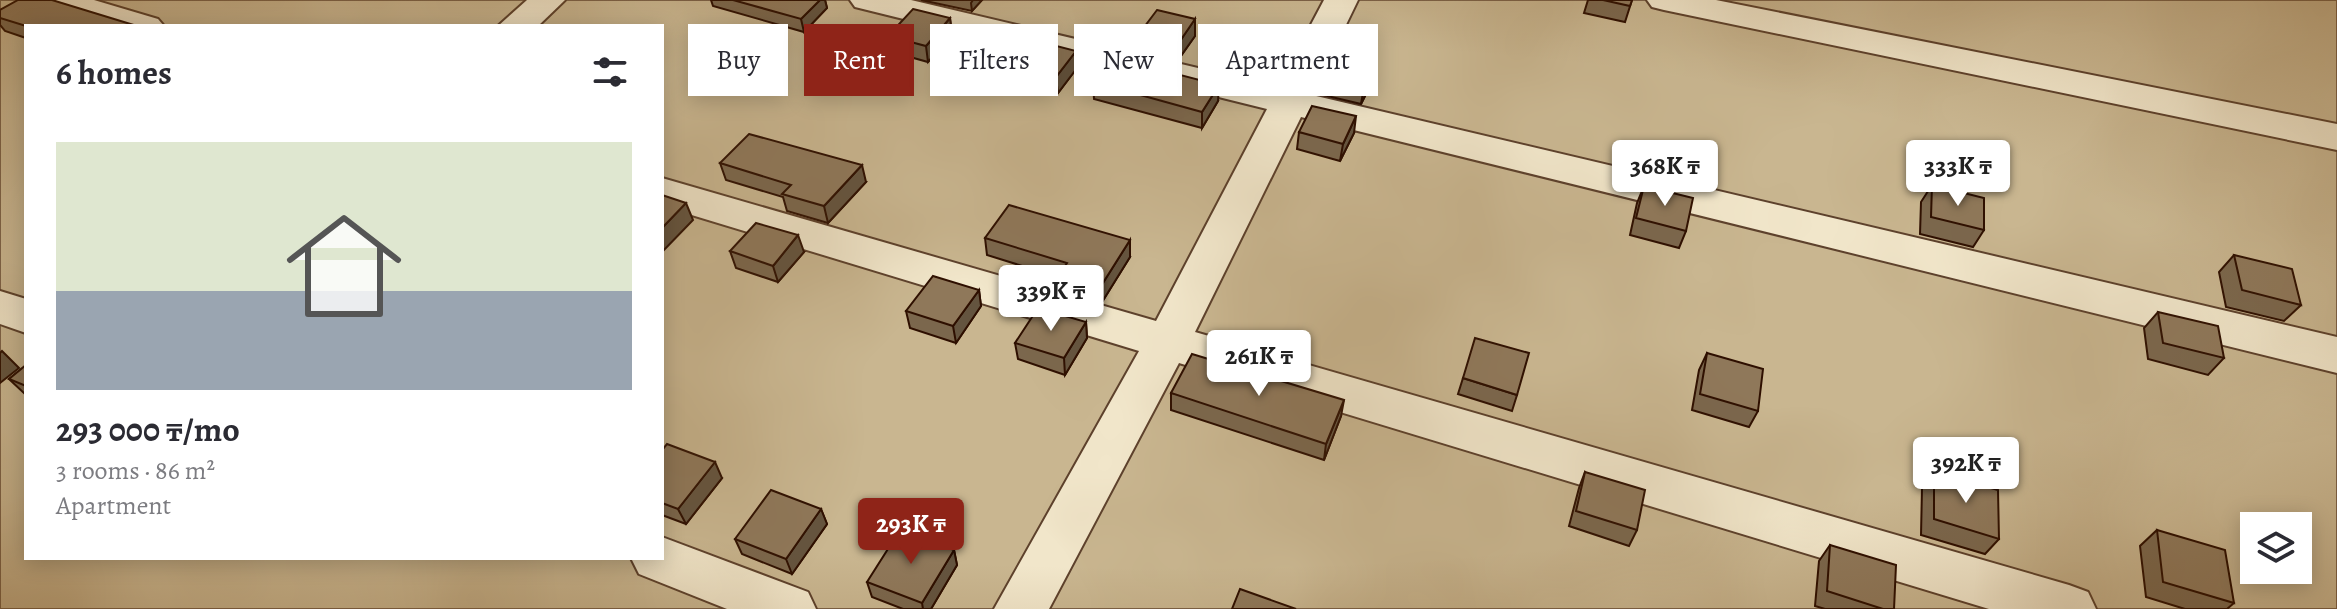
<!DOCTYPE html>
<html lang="en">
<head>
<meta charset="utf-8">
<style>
	body { margin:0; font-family:Alegreya,serif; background:#f2f2f3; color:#2b2b33; height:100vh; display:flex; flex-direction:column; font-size:30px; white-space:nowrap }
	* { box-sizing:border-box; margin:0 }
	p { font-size:26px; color:#7c7c81 }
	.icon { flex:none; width:44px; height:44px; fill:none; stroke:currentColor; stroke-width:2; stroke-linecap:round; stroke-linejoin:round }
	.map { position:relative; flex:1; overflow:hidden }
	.panel { position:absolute; left:24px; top:24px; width:640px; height:536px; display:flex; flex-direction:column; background:#fff; border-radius:0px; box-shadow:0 4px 20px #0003 }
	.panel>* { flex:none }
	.banner { position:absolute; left:688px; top:24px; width:760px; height:72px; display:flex; gap:16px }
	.fabs { position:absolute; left:2240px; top:512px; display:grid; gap:16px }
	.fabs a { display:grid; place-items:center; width:72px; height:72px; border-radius:0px; background:#fff; box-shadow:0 4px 20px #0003; font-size:40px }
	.price { position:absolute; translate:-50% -68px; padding:0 18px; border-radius:8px; background:#fff; color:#222; font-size:26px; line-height:52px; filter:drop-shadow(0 2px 4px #0008) }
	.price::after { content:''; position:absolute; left:50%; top:48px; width:24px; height:18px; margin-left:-12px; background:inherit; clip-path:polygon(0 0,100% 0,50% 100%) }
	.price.current { background:#8f2418; color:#fff }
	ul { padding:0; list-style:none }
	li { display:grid; align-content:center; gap:16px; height:424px; padding:0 32px }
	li+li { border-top:2px solid #e1e1e2 }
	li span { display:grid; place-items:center; height:248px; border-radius:0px; color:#555 }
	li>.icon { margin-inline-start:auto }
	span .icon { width:144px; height:144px; fill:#fffc; stroke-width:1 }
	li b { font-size:34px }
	h2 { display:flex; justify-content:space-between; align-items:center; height:96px; padding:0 32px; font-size:34px }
	.chip { padding:0 28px; border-radius:0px; background:#fff; box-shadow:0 4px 20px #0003; font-size:28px; line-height:72px }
	.chip.current { background:#8f2418; color:#fff }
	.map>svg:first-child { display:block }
	.green { fill:#c9b690; stroke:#7c6248; stroke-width:2; fill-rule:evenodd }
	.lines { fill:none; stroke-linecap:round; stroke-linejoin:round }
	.minor-casing { stroke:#5d412c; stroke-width:4 }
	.minor { fill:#f1e6ca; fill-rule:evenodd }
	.wall { fill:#7b674d; stroke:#2e0f00; stroke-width:2 }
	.shaded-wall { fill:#64543f; stroke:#2e0f00; stroke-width:2 }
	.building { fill:#8f785a; stroke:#2e0f00; stroke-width:2 }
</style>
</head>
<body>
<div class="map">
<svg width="2337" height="609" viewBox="0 0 2337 609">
	<rect width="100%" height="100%" fill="#e9d8ae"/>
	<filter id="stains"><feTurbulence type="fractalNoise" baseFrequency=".0025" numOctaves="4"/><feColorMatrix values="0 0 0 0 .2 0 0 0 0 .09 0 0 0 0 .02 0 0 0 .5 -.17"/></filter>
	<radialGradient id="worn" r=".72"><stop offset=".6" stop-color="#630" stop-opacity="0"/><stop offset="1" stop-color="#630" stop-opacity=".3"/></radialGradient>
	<path class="green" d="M0 0H2337V609H0ZM26 26H662V558H26ZM2254 526H2298V570H2254Z"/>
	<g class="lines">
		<g class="minor-casing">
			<g id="minor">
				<path d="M39 0H94L158 19 164 26H108L44 7Z"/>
				<path d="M527 0H565L538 26H498Z"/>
				<path d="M850 0H911L1278 87 1324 0H1358L1312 95 2337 337V373L1301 117 1195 332 2069 585 2088 592 2096 609H1989L1179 363 1049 609H994L1139 351 662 206V178L1156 321 1267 109 855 7Z"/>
				<path d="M1647 0H1716L2337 124V150L1664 10 1652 7Z"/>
				<path d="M0 291 26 299V333L0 324Z"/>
				<path d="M662 537 808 592 816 609H727L639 574 631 558H662Z"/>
			</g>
		</g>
		<use href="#minor" class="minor"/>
	</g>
	<g class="wall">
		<path d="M711 0H825L827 8 804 32 713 6Z"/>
		<path d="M921 0H982L972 11Z"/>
		<path d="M1588 0H1632L1625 22 1584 13Z"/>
		<path d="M0 10 26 26V38L5 31 0 25Z"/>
		<path d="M950 18 952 34 928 62 892 52 888 36Z"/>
		<path d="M1195 19V36L1178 60 1140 51 1139 34Z"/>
		<path d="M1376 62 1374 78 1361 104 1319 94 1321 77Z"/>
		<path d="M810 65 875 67 851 92 815 82Z"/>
		<path d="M1017 66 1077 68 1058 93 1019 83Z"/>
		<path d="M1093 82 1218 101 1202 128 1094 99Z"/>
		<path d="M1299 132 1354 133 1340 161 1297 149Z"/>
		<path d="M720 163 866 182 828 223 787 211 783 197 726 180Z"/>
		<path d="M1932 185 1984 230 1973 247 1920 234 1921 202Z"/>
		<path d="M1644 186 1686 231 1679 248 1630 235 1637 203Z"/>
		<path d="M985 238 1130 257 1102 302 1062 291 1061 278 987 255Z"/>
		<path d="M730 251 804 252 778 282 736 268Z"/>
		<path d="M2234 255 2301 305 2284 321 2226 307 2219 272Z"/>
		<path d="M979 290 981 306 956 343 910 328 906 311Z"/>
		<path d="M2158 312 2224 358 2208 375 2148 359 2144 328Z"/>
		<path d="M1086 322 1087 338 1065 375 1018 359 1015 343Z"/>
		<path d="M1707 353 1758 411 1749 427 1692 410 1699 370Z"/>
		<path d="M26 365V395L9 379Z"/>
		<path d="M1463 378 1517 395 1512 411 1458 394Z"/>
		<path d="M1171 393 1341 416 1324 460 1171 410Z"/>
		<path d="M662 450 722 478 686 524 662 515Z"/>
		<path d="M1585 472 1637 530 1629 546 1569 526 1579 488Z"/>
		<path d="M1934 472 1999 539 1985 554 1921 535 1922 488Z"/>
		<path d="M821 509 827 524 792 574 742 554 735 539Z"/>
		<path d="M2157 530 2234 603 2227 609H2185L2146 597 2140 546Z"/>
		<path d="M1830 545 1894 609H1825L1815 606 1819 561Z"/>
		<path d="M954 550 957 565 931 609H903L872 597 867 582Z"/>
	</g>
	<g class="shaded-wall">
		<path d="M820 0H825L827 8 804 32 801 19Z"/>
		<path d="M973 0H982L972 11 971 3Z"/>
		<path d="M950 18 952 34 928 62 926 46Z"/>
		<path d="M1195 19V36L1178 60V44Z"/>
		<path d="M871 50 875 67 851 92 848 75Z"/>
		<path d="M1076 51 1077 68 1058 93 1056 77Z"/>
		<path d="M1376 62 1374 78 1361 104 1364 87Z"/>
		<path d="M1219 85 1218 101 1202 128V112Z"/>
		<path d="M1356 116 1354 133 1340 161 1343 144Z"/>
		<path d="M862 165 866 182 828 223 824 206Z"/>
		<path d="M686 203 693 220 662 252V228Z"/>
		<path d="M798 235 804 252 778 282 773 266Z"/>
		<path d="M1130 240V257L1102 302 1101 286Z"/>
		<path d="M979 290 981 306 956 343 953 326Z"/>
		<path d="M1086 322 1087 338 1065 375 1064 358Z"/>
		<path d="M2 351 19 368 0 383V353Z"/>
		<path d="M1344 400 1341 416 1324 460 1326 444Z"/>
		<path d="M715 462 722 478 686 524 678 509Z"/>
		<path d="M821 509 827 524 792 574 786 559Z"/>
		<path d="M954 550 957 565 931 609H923L922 603Z"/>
	</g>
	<g class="building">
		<path d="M18 0H52L137 26H26L0 18V10Z"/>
		<path d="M733 0H820L801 19Z"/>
		<path d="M1603 0H1632L1630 6Z"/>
		<path d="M913 9 950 18 926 46 888 36Z"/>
		<path d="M1157 10 1195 19 1178 44 1139 34Z"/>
		<path d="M835 40 871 50 848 75 810 65Z"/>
		<path d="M1037 41 1076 51 1056 77 1017 66Z"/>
		<path d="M1335 52 1376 62 1364 87 1321 77Z"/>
		<path d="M1111 57 1219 85 1202 112 1093 82Z"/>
		<path d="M1312 106 1356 116 1343 144 1299 132Z"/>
		<path d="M749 134 862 165 824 206 782 194 791 185 720 163Z"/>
		<path d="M1932 185 1984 198V230L1931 217Z"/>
		<path d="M1644 186 1693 198 1686 231 1636 218Z"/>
		<path d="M662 195 686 203 662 228Z"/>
		<path d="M1009 205 1130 240 1101 286 1060 274 1067 263 985 238Z"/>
		<path d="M756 223 798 235 773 266 730 251Z"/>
		<path d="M2234 255 2292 269 2301 305 2242 290Z"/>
		<path d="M933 276 979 290 953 326 906 311Z"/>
		<path d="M1038 308 1086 322 1064 358 1015 343Z"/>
		<path d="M2158 312 2218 326 2224 358 2163 343Z"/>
		<path d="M1475 338 1529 353 1517 395 1463 378Z"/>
		<path d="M1707 353 1763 369 1758 411 1700 394Z"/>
		<path d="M1192 354 1344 400 1326 444 1171 393Z"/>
		<path d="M26 365V386L9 379Z"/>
		<path d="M667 444 715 462 678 509 662 503V450Z"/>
		<path d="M1585 472 1645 490 1637 530 1576 511Z"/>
		<path d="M1934 472 1998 490 1999 539 1934 519Z"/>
		<path d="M771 490 821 509 786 559 735 539Z"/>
		<path d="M900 530 954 550 922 603 867 582Z"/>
		<path d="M2157 530 2225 550 2234 603 2163 582Z"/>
		<path d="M1830 545 1896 565 1894 609H1883L1827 591Z"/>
		<path d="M1240 589 1296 609H1232Z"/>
	</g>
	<rect width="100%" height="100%" filter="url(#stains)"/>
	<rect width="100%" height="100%" fill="url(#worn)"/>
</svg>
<div class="fabs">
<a><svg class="icon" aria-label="layers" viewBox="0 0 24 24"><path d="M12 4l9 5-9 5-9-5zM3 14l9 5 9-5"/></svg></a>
</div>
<b class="price" style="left:1665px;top:208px">368K ₸</b>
<b class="price" style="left:1958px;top:208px">333K ₸</b>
<b class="price" style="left:1051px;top:333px">339K ₸</b>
<b class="price" style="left:1259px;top:398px">261K ₸</b>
<b class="price" style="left:1966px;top:505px">392K ₸</b>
<b class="price current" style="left:911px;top:566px">293K ₸</b>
<div class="banner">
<a class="chip">Buy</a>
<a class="chip current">Rent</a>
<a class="chip">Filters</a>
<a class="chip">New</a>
<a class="chip">Apartment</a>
</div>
<section class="panel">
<h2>6 homes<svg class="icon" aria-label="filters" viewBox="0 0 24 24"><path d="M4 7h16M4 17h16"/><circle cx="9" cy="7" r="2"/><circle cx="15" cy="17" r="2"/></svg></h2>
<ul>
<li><span style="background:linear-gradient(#dfe7d0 60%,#9aa5b1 0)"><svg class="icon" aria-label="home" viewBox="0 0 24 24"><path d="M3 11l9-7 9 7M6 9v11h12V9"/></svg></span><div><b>293 000 ₸/mo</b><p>3 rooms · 86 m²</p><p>Apartment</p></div></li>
</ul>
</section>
</div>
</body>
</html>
